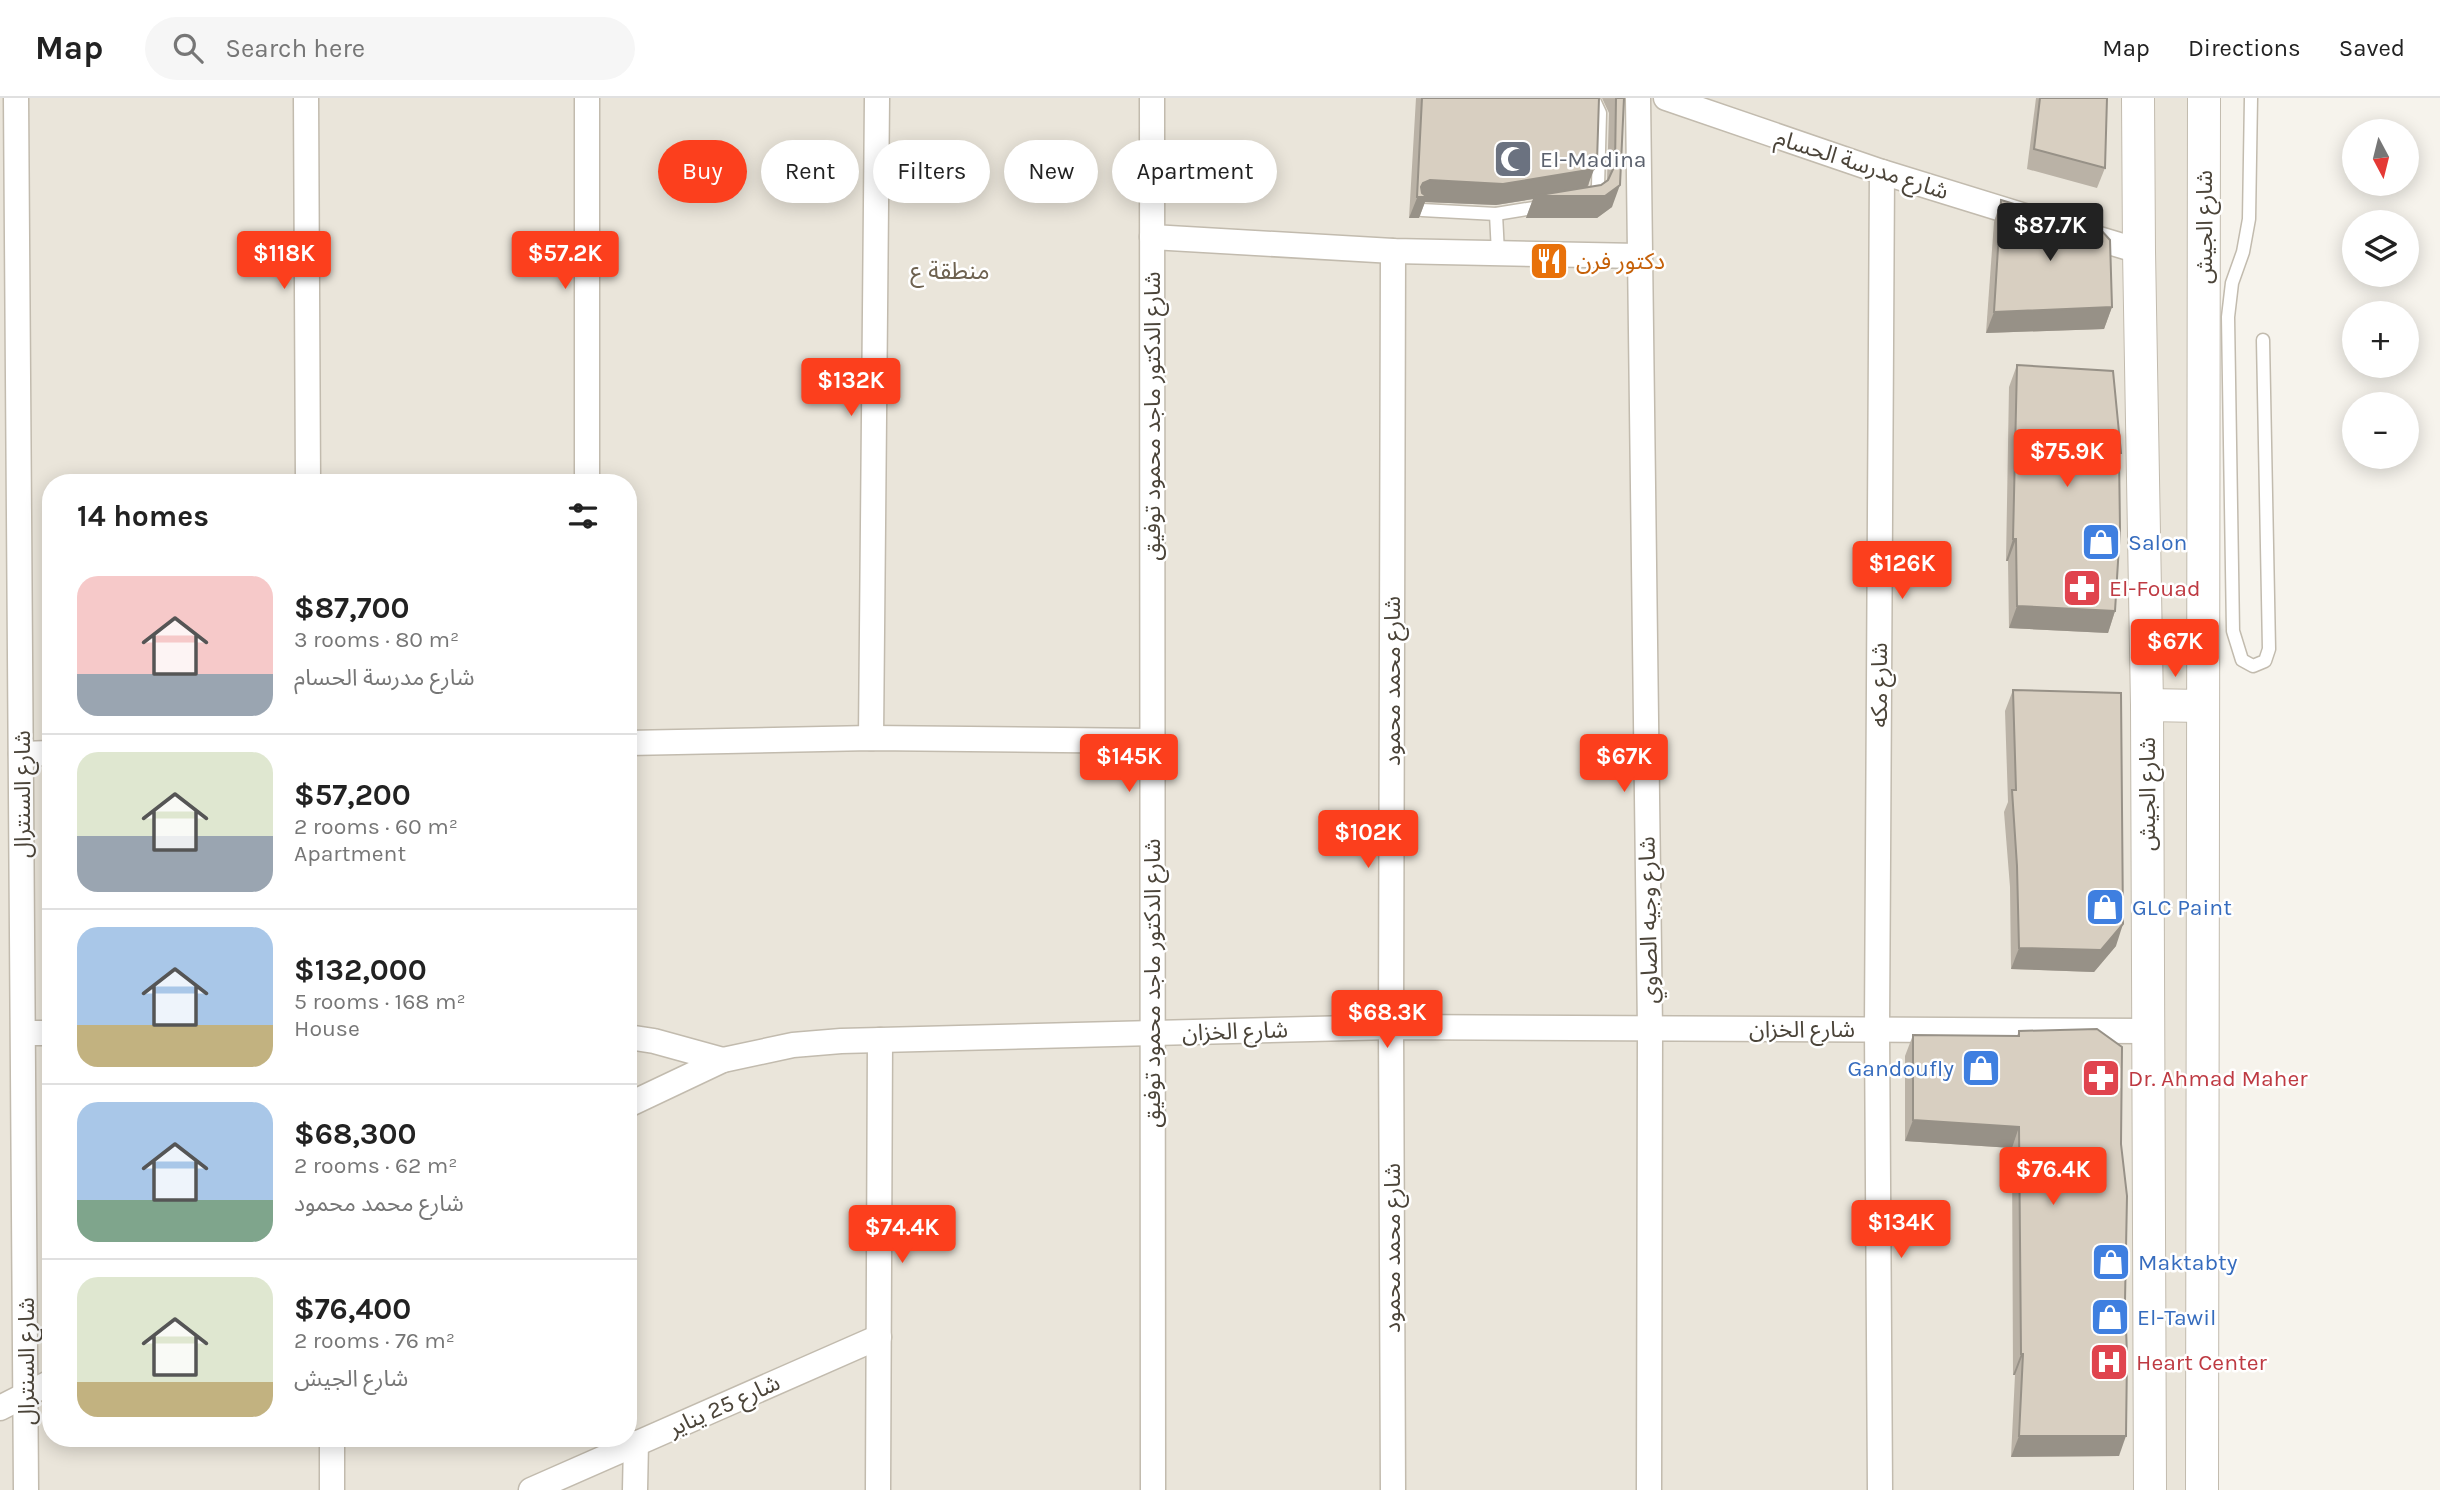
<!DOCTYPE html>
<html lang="en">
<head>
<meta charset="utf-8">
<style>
	body { margin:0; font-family:Karla,"Noto Sans Arabic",sans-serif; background:#f6f6f6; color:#222; height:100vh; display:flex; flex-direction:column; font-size:26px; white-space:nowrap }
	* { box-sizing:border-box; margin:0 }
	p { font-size:23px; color:#767676 }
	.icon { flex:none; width:38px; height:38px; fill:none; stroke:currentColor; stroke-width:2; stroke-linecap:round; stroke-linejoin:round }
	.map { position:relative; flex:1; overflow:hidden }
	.details { position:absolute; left:42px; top:376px; width:595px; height:973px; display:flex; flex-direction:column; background:#fff; border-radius:28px; box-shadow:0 4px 18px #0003 }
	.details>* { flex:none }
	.guide { position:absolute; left:658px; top:42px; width:665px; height:63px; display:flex; gap:14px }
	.needle { width:46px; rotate:173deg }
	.buttons { position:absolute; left:2342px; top:21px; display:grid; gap:14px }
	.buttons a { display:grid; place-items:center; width:77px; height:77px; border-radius:50%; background:#fff; box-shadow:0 4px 18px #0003; font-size:35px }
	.price { position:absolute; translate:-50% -60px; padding:0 16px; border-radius:7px; background:#fc3f1d; color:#fff; font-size:23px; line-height:46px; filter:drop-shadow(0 2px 4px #0008) }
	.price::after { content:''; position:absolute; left:50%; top:42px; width:21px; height:16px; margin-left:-10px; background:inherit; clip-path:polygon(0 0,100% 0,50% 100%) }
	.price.active { background:#222; color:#fff }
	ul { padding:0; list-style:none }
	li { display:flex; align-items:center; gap:21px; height:175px; padding:0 35px }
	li+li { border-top:2px solid #e0e0e0 }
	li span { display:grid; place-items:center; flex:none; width:196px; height:140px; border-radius:21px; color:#555 }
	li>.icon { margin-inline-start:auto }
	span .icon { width:84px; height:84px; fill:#fffc; stroke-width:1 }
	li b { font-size:30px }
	h2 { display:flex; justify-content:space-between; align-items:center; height:84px; padding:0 35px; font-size:30px }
	.pill { padding:0 24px; border-radius:32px; background:#fff; box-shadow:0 4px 18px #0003; font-size:24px; line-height:63px }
	.pill.active { background:#fc3f1d; color:#fff }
	header { display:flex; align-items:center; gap:42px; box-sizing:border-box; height:98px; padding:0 35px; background:#fff; border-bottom:2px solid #e0e0e0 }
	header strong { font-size:33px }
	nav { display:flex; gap:38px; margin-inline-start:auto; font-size:24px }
	.search { width:490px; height:63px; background:#f6f6f6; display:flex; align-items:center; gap:18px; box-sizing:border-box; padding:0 24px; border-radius:38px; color:#767676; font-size:26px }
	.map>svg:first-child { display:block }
	.residential { fill:#eae5da; fill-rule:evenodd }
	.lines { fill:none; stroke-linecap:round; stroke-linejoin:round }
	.service-casing { stroke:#c2bbae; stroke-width:15 }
	.minor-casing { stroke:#c2bbae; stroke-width:27 }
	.tertiary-casing { stroke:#c2bbae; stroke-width:34 }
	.service { stroke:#fff; stroke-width:12 }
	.minor { stroke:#fff; stroke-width:24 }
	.tertiary { stroke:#fff; stroke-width:32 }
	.wall { fill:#bab2a6 }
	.shaded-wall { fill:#979187 }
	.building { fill:#d8cfc1; stroke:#979187; stroke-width:2 }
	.labels { text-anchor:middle; stroke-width:5; stroke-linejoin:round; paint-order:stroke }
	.worship-label { font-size:23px; fill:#5b616d; stroke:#fff; text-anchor:start }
	.street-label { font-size:23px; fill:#4b4439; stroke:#fff }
	.food-label { font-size:23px; fill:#c56008; stroke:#fff; text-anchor:start }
	.shop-label { font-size:23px; fill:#366cbe; stroke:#fff; text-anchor:start }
	.health-label { font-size:23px; fill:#be3a42; stroke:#fff; text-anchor:start }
	.neighbourhood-label { font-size:24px; fill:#6e6250; stroke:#fff }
</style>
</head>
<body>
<header>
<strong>Map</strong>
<div class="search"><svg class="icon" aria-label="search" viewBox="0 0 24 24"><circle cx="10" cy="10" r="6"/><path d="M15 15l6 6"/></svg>Search here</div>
<nav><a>Map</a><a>Directions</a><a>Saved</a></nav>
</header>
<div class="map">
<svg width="2440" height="1392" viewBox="0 0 2440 1392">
	<rect width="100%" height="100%" fill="#f6f3ec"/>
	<path class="residential" d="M0 0H2190L2187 1392H0ZM51 385H628V1340H51Z"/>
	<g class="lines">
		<g class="service-casing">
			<g id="service">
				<path d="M2251 0 2249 121 2243 154 2232 185 2228 219 2233 533 2242 562 2253 568 2265 563 2269 551 2263 242"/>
				<path d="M1591 100 1595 96 1598 88 1600 15 1593 0"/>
				<path d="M1422 112 1496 116 1546 108"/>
				<path d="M1496 116 1498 155"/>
			</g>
		</g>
		<g class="minor-casing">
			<g id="minor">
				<path d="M16 0 26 1392"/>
				<path d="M306 0 308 385"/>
				<path d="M587 0V385"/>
				<path d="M1152 0 1153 1392"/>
				<path d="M1638 0 1650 932 1649 1392"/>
				<path d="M1666 0 1882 74 2031 120"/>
				<path d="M2079 135 2139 153"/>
				<path d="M1152 139 1393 153 1639 158"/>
				<path d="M871 640 877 0"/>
				<path d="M628 645 871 640 1152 643"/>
				<path d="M21 656 51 655"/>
				<path d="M24 935H51"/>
				<path d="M628 939 654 943 723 962"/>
				<path d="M628 1007 723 962 793 947 841 943 1391 929 2149 933"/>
				<path d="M0 1310 51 1284"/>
				<path d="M332 1392V1340"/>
				<path d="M531 1392 879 1239"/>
				<path d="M635 1392 636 1345"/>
				<path d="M878 1392 880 942"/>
				<path d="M1393 1392 1391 929 1393 153"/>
				<path d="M1880 1392 1877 931 1882 74"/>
			</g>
		</g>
		<g class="tertiary-casing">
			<g id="tertiary">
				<path d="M2138 0 2139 153 2147 607 2150 1392"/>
				<path d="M2147 607 2202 608"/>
				<path d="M2202 1392 2204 0"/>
			</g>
		</g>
		<use href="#service" class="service"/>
		<use href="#minor" class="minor"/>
		<use href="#tertiary" class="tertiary"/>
	</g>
	<g class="wall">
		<path d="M1416 0H1599L1589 86 1588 89 1601 87 1607 83 1609 15 1602 0H1624L1612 109 1597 120H1526L1533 101 1496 107 1425 104 1419 120H1409Z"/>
		<path d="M2036 0H2107L2105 70 2097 90 2027 71Z"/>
		<path d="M2001 102 2112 209 2104 231 1986 235 1994 124Z"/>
		<path d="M2017 267 2119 362 2115 513 2108 535 2009 530 2008 463H2006L2009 289Z"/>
		<path d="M2013 592 2116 848 2094 874 2011 871 2010 789 2004 714 2008 704 2005 613Z"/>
		<path d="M2019 933 2119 1358 2011 1359 2015 1277H2013L2012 1050 1905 1043V958L1913 937 2017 938Z"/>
	</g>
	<g class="shaded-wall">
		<path d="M1597 64 1586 92 1620 87 1612 109 1597 120H1526L1533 101 1496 107 1425 104 1419 120H1409L1423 85 1430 82Z"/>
		<path d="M2112 209 2104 231 1986 235 1994 214Z"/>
		<path d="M2013 441H2016L2008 463H2006Z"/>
		<path d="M2017 508 2115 513 2108 535 2009 530Z"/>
		<path d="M2123 826 2116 848 2094 874 2011 871 2019 850Z"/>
		<path d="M1913 1022 2019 1029 2012 1050 1905 1043Z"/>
		<path d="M2021 1256H2023L2015 1277H2013Z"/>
		<path d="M2019 1338H2126L2119 1358 2011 1359Z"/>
	</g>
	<g class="building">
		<path d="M1422 0H1599L1597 64 1594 71 1503 86 1430 82 1423 85 1421 89 1422 95 1427 99H1417Z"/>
		<path d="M1616 0H1624L1620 87 1605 98H1534L1601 87 1608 82 1615 67Z"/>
		<path d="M2040 0H2107L2105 70 2034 51Z"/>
		<path d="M2001 102 2102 133 2110 142 2112 209 1994 214Z"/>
		<path d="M2017 267 2113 273 2121 355H2119L2120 431 2115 513 2017 508 2016 441H2013Z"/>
		<path d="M2013 592 2121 595 2123 826 2101 852 2019 850 2017 768 2012 692H2016Z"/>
		<path d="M2097 931 2122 949 2121 1046 2127 1098 2125 1203 2127 1257 2126 1338H2019L2023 1256H2021L2019 1029 1913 1022V937L2019 938V933Z"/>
	</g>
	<defs>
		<g id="mosque-square" transform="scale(2.0125)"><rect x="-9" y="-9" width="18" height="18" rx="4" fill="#6b7280" stroke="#fff"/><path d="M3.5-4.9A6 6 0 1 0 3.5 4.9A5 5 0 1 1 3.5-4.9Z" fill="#fff"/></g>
		<g id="restaurant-square" transform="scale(2.0125)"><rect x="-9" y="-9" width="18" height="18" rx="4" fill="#e8710a" stroke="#fff"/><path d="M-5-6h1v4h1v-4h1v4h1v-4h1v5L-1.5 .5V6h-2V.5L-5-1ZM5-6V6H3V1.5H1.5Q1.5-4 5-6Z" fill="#fff"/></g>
		<g id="shop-square" transform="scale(2.0125)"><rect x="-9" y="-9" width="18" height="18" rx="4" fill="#3f7fe0" stroke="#fff"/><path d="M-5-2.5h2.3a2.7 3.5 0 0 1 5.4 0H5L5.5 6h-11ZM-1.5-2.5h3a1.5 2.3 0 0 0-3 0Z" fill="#fff"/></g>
		<g id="pharmacy-square" transform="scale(2.0125)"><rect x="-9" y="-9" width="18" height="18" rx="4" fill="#e0444e" stroke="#fff"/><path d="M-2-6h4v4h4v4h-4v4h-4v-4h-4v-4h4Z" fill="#fff"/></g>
		<g id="hospital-square" transform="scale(2.0125)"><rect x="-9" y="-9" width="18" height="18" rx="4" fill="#e0444e" stroke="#fff"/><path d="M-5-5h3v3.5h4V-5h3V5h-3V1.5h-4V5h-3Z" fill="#fff"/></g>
	</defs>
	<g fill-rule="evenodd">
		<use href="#mosque-square" x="1513" y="61"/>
		<use href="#restaurant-square" x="1549" y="163"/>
		<use href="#shop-square" x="2101" y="444"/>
		<use href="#pharmacy-square" x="2082" y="490"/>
		<use href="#shop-square" x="2105" y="809"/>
		<use href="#shop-square" x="1981" y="970"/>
		<use href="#pharmacy-square" x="2101" y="980"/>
		<use href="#shop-square" x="2111" y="1164"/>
		<use href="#shop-square" x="2110" y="1219"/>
		<use href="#hospital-square" x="2109" y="1264"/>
	</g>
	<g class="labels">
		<g class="worship-label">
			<text x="1540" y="69">El-Madina</text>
		</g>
		<g class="street-label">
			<text transform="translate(1862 66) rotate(18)" y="8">شارع مدرسة الحسام</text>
			<text transform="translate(2204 129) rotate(-90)" y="8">شارع الجيش</text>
			<text transform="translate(1152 318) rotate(-90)" y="8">شارع الدكتور ماجد محمود توفيق</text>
			<text transform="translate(1392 583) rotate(-90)" y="8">شارع محمد محمود</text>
			<text transform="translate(1879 587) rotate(-90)" y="8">شارع مكه</text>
			<text transform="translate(22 696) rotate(-90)" y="8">شارع السنترال</text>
			<text transform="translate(2147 696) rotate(-90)" y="8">شارع الجيش</text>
			<text transform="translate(1648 822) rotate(-91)" y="8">شارع وجيه الصاوي</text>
			<text transform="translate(1152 885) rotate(-90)" y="8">شارع الدكتور ماجد محمود توفيق</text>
			<text x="1802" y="939">شارع الخزان</text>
			<text transform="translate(1235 933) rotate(-2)" y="8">شارع الخزان</text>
			<text transform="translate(1392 1150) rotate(-90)" y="8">شارع محمد محمود</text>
			<text transform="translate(26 1263) rotate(-90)" y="8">شارع السنترال</text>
			<text transform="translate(724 1307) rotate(-24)" y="8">شارع 25 يناير</text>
		</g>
		<g class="food-label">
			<text x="1576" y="171">دكتور فرن</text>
		</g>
		<g class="shop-label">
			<text x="2128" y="452">Salon</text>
			<text x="2132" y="817">GLC Paint</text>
			<text x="1954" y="978" text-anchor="end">Gandoufly</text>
			<text x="2138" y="1172">Maktabty</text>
			<text x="2137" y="1227">El-Tawil</text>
		</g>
		<g class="health-label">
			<text x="2109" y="498">El-Fouad</text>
			<text x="2128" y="988">Dr. Ahmad Maher</text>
			<text x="2136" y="1272">Heart Center</text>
		</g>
		<g class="neighbourhood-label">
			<text x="950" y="181">منطقة ع</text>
		</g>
	</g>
</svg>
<div class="buttons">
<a><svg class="needle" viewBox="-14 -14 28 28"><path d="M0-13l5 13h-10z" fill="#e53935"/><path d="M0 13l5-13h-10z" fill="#767676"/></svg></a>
<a><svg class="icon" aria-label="layers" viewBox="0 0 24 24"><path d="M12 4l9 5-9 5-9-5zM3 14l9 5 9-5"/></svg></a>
<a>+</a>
<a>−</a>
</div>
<b class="price active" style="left:2050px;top:165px">$87.7K</b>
<b class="price" style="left:284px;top:193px">$118K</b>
<b class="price" style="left:565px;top:193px">$57.2K</b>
<b class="price" style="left:851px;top:320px">$132K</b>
<b class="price" style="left:2067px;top:391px">$75.9K</b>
<b class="price" style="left:1902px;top:503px">$126K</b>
<b class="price" style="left:2175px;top:581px">$67K</b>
<b class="price" style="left:1129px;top:696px">$145K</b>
<b class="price" style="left:1624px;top:696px">$67K</b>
<b class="price" style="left:1368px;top:772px">$102K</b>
<b class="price" style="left:1387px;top:952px">$68.3K</b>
<b class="price" style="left:2053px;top:1109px">$76.4K</b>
<b class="price" style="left:1901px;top:1162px">$134K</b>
<b class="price" style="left:902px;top:1167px">$74.4K</b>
<div class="guide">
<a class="pill active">Buy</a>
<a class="pill">Rent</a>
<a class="pill">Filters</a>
<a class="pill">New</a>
<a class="pill">Apartment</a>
</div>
<section class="details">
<h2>14 homes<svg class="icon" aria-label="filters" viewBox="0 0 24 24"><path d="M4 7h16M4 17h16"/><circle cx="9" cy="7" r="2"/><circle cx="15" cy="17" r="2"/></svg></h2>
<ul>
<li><span style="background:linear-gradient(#f6c9c9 70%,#9aa5b1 0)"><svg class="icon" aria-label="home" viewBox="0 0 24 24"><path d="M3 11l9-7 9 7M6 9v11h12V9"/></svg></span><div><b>$87,700</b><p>3 rooms · 80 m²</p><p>شارع مدرسة الحسام</p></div></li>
<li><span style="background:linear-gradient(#dfe7d0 60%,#9aa5b1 0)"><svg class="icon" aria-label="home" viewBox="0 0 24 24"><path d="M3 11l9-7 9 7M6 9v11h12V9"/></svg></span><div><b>$57,200</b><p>2 rooms · 60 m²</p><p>Apartment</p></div></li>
<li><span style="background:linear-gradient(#a9c7e8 70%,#c2b280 0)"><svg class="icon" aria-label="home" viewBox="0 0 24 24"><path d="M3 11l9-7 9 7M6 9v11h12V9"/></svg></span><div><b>$132,000</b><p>5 rooms · 168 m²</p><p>House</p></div></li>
<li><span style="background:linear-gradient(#a9c7e8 70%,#7fa58c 0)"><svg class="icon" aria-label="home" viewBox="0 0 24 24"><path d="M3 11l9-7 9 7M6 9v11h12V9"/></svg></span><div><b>$68,300</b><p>2 rooms · 62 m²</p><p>شارع محمد محمود</p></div></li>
<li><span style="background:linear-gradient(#dfe7d0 75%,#c2b280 0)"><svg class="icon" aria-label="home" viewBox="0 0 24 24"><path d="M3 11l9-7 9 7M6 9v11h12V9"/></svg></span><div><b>$76,400</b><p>2 rooms · 76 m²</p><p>شارع الجيش</p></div></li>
</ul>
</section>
</div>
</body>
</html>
